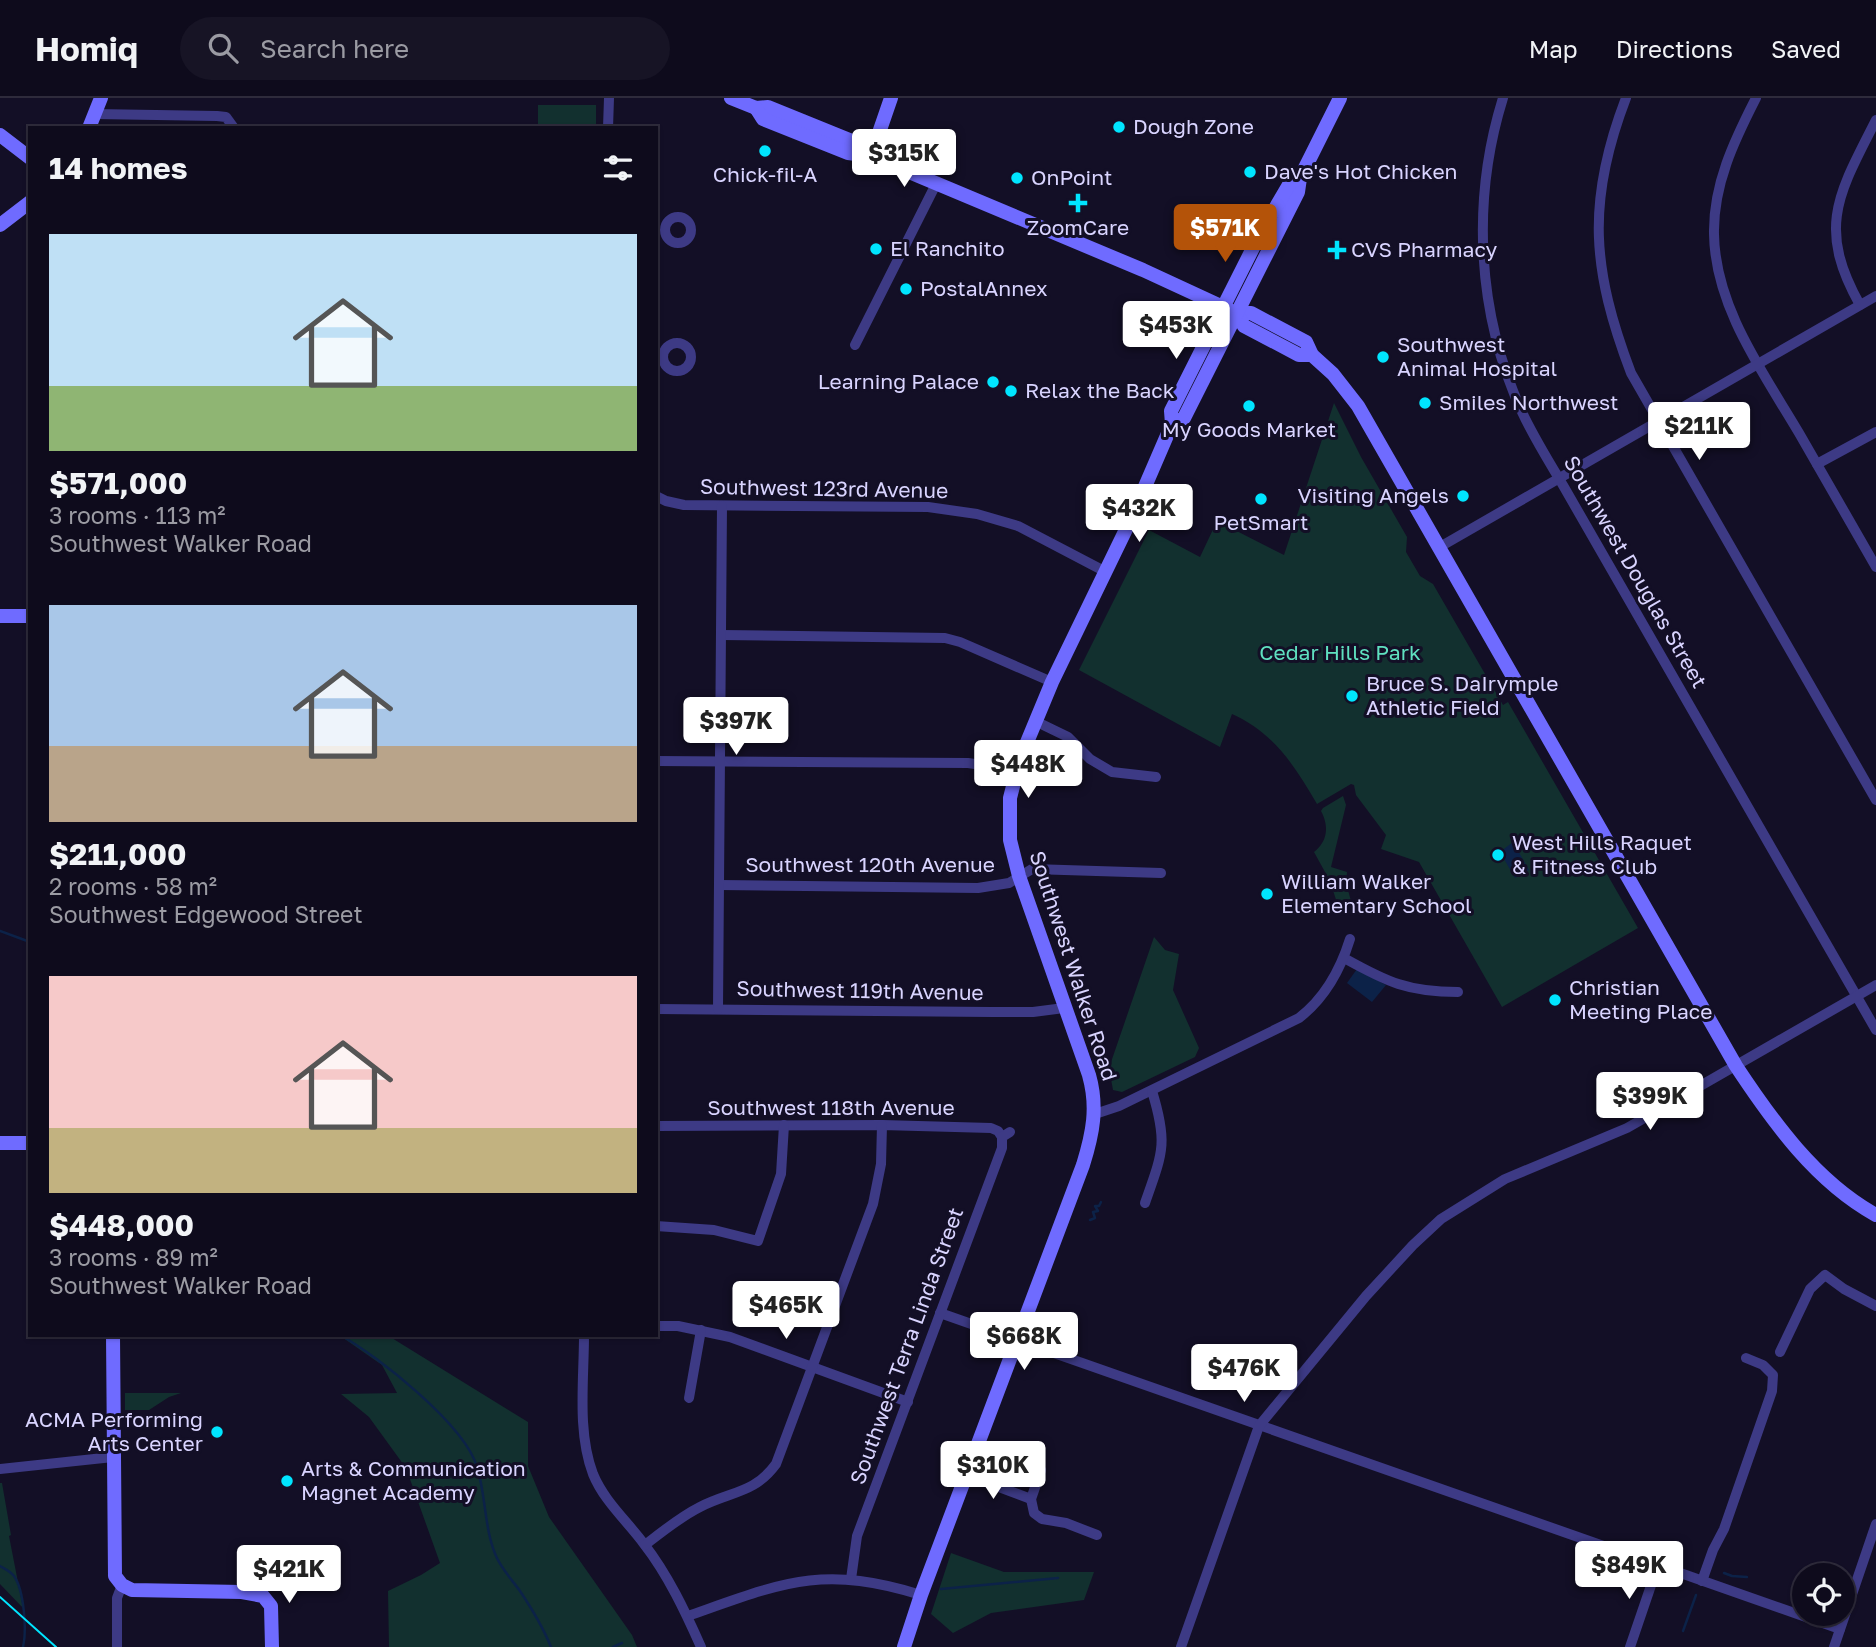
<!DOCTYPE html>
<html lang="en">
<head>
<meta charset="utf-8">
<style>
	body { margin:0; font-family:"Golos Text",sans-serif; background:#171425; color:#f1f3f6; height:100vh; display:flex; flex-direction:column; font-size:26px; white-space:nowrap }
	* { box-sizing:border-box; margin:0 }
	p { font-size:23px; color:#9b9ba3 }
	.icon { flex:none; width:38px; height:38px; fill:none; stroke:currentColor; stroke-width:2; stroke-linecap:round; stroke-linejoin:round }
	.map { position:relative; flex:1; overflow:hidden }
	.drawer { position:absolute; left:28px; top:28px; width:630px; height:1211px; display:flex; flex-direction:column; background:#0e0b1c; border-radius:0px; box-shadow:0 2px 5px #0004,0 0 0 2px #2e2b3b }
	.drawer>* { flex:none }
	.fabs { position:absolute; left:1792px; top:1465px; display:grid; gap:14px }
	.fabs a { display:grid; place-items:center; width:63px; height:63px; border-radius:50%; background:#0e0b1c; box-shadow:0 2px 5px #0004,0 0 0 2px #2e2b3b; font-size:35px }
	.price { position:absolute; translate:-50% -60px; padding:0 16px; border-radius:7px; background:#fff; color:#222; font-size:23px; line-height:46px; filter:drop-shadow(0 2px 4px #0008) }
	.price::after { content:''; position:absolute; left:50%; top:42px; width:21px; height:16px; margin-left:-10px; background:inherit; clip-path:polygon(0 0,100% 0,50% 100%) }
	.price.on { background:#b45309; color:#fff }
	ul { padding:0; list-style:none }
	li { display:grid; align-content:center; gap:14px; height:371px; padding:0 21px }
	li span { display:grid; place-items:center; height:217px; border-radius:0px; color:#555 }
	li>.icon { margin-inline-start:auto }
	span .icon { width:126px; height:126px; fill:#fffc; stroke-width:1 }
	li b { font-size:30px }
	h2 { display:flex; justify-content:space-between; align-items:center; height:84px; padding:0 21px; font-size:30px }
	header { display:flex; align-items:center; gap:42px; box-sizing:border-box; height:98px; padding:0 35px; background:#0e0b1c; border-bottom:2px solid #2e2b3b }
	header strong { font-size:33px }
	nav { display:flex; gap:38px; margin-inline-start:auto; font-size:24px }
	.search { width:490px; height:63px; background:#171425; display:flex; align-items:center; gap:18px; box-sizing:border-box; padding:0 24px; border-radius:38px; color:#9b9ba3; font-size:26px }
	.map>svg:first-child { display:block }
	.green { fill:#12302f }
	.water { fill:#0c2248 }
	.lines { fill:none; stroke-linecap:round; stroke-linejoin:round }
	.stream { stroke:#0c2248; stroke-width:2.5 }
	.street { stroke:#3d3a85; stroke-width:10 }
	.secondary { stroke:#6f6bff; stroke-width:14 }
	.tram { stroke:#00e5ff; stroke-width:2 }
	.poi-dot { fill:#00e5ff; stroke:#130f26; stroke-width:2.5 }
	.labels { text-anchor:middle; stroke-width:6; stroke-linejoin:round; paint-order:stroke }
	.poi-label { font-size:21px; fill:#d9d4ff; stroke:#130f26; text-anchor:start }
	.street-label { font-size:21px; fill:#d9d4ff; stroke:#130f26 }
	.park-label { font-size:21px; fill:#5fe0c0; stroke:#130f26 }
</style>
</head>
<body>
<header>
<strong>Homiq</strong>
<div class="search"><svg class="icon" aria-label="search" viewBox="0 0 24 24"><circle cx="10" cy="10" r="6"/><path d="M15 15l6 6"/></svg>Search here</div>
<nav><a>Map</a><a>Directions</a><a>Saved</a></nav>
</header>
<div class="map">
<svg width="1876" height="1549" viewBox="0 0 1876 1549">
	<rect width="100%" height="100%" fill="#130f26"/>
	<g class="green">
		<rect x="538" y="7" width="58" height="23"/>
		<path d="M1334 305 1361 359 1407 439 1406 454 1420 478 1433 486 1503 607 1508 604 1638 830 1502 909 1419 764 1381 751 1386 737 1356 697 1354 687 1351 686 1317 706C1294 667 1274 635 1232 616L1220 649 1079 572 1149 432 1200 459 1217 423 1284 457Z"/>
		<path d="M1343 698 1346 707 1331 769 1347 774 1346 785 1351 803 1339 811 1330 783 1314 754C1328 743 1329 728 1321 713L1323 710Z"/>
		<path d="M1154 839 1165 852 1179 856 1173 892 1199 950 1195 959 1122 994 1113 992 1109 970Z"/>
		<path d="M339 1237H387L528 1324V1368L549 1419 632 1537 637 1549H389L388 1493 421 1477 440 1465 406 1370 369 1319 341 1296 397 1295 382 1267Z"/>
		<path d="M125 1295H181L169 1299 149 1312H125Z"/>
		<path d="M0 1385H2L11 1437 9 1438 23 1510 0 1486Z"/>
		<path d="M951 1455 1004 1474H1094L1084 1502 991 1515 953 1535 931 1516Z"/>
	</g>
	<g class="water">
		<path d="M1513 744 1529 772 1515 780 1500 754Z"/>
		<path d="M1357 871 1386 887 1372 904 1347 885Z"/>
	</g>
	<g class="lines">
		<g class="stream">
			<path d="M0 833 30 844"/>
			<path d="M1090 1122 1095 1120 1093 1114 1098 1113 1095 1108H1099L1101 1104"/>
			<path d="M340 1237C378 1258 465 1327 477 1369 486 1397 484 1430 496 1458 501 1470 512 1482 520 1493 532 1511 543 1529 551 1549"/>
			<path d="M0 1468C5 1471 10 1473 14 1478 24 1492 27 1532 23 1549"/>
			<path d="M1724 1475 1732 1478 1747 1479"/>
			<path d="M941 1491 1058 1480"/>
			<path d="M1683 1533 1696 1497"/>
			<path d="M613 1549 622 1545"/>
		</g>
		<g class="street">
			<path d="M1503 0C1471 103 1477 216 1522 314 1534 340 1550 365 1564 389L1876 932"/>
			<path d="M1626 0C1586 104 1592 172 1631 275L1876 702"/>
			<path d="M1756 0C1734 43 1713 87 1714 136 1715 209 1763 274 1799 335 1825 380 1850 424 1876 469"/>
			<path d="M95 16 217 18 226 19 234 30"/>
			<path d="M608 30 609 0"/>
			<circle cx="678" cy="132" r="13"/>
			<path d="M1860 207C1816 129 1839 95 1876 22"/>
			<circle cx="677" cy="259" r="14"/>
			<path d="M855 247 936 86"/>
			<path d="M1817 366 1876 334"/>
			<path d="M656 398 666 403 684 407 928 409 977 416 1018 428 1106 474"/>
			<path d="M1438 450 1876 198"/>
			<path d="M721 537 945 540 960 544 1052 584"/>
			<path d="M1035 623 1068 639 1090 661 1112 674 1156 679"/>
			<path d="M656 663 968 665 1016 672"/>
			<path d="M719 787 978 790 1009 785 1032 771 1161 775"/>
			<path d="M1344 860C1387 884 1408 894 1458 894"/>
			<path d="M656 911 991 914H1033L1064 910"/>
			<path d="M718 911 722 408"/>
			<path d="M1095 1016 1119 1008 1299 920C1325 900 1340 873 1350 841"/>
			<path d="M656 1028 882 1027 991 1030 998 1033 1002 1039"/>
			<path d="M1145 1105C1163 1054 1168 1045 1152 993"/>
			<path d="M656 1128 714 1132 758 1143 781 1076 784 1027"/>
			<path d="M940 1215 1840 1531"/>
			<path d="M656 1228H678L730 1239 908 1304"/>
			<path d="M584 1237C584 1282 577 1334 593 1376 604 1403 627 1423 644 1446 668 1477 685 1513 701 1549"/>
			<path d="M1780 1254 1810 1191 1825 1177 1844 1191 1876 1208"/>
			<path d="M689 1300 701 1232"/>
			<path d="M0 1371 113 1359"/>
			<path d="M1041 1372 1031 1401 1034 1415 1042 1421 1066 1425 1097 1437"/>
			<path d="M967 1377 1031 1401"/>
			<path d="M645 1447C663 1433 680 1419 700 1409 731 1393 754 1396 776 1366L873 1106 881 1066 882 1027"/>
			<path d="M851 1481 857 1438 1002 1050V1039L1010 1034"/>
			<path d="M1702 1483 1713 1452 1724 1431 1772 1293 1773 1277 1763 1267 1746 1260"/>
			<path d="M688 1518C782 1485 821 1466 921 1497"/>
			<path d="M117 1549V1500L122 1487"/>
			<path d="M1181 1549 1259 1328 1366 1198 1413 1147 1441 1121 1505 1081 1627 1030 1876 887"/>
			<path d="M1630 1549 1658 1467"/>
			<path d="M1834 1549 1876 1426"/>
		</g>
		<g class="secondary">
			<path d="M731 0 756 10 768 9 842 39 852 43 870 57"/>
			<path d="M756 10 763 21 848 55 871 58 1143 172 1236 215H1251L1306 244 1312 257 1333 276 1358 308 1736 968C1773 1024 1816 1084 1876 1117"/>
			<path d="M89 30 101 0"/>
			<path d="M0 37 30 60"/>
			<path d="M871 58 891 0"/>
			<path d="M0 127 30 104"/>
			<path d="M1236 215 1244 228 1299 257H1312"/>
			<path d="M1172 326 1184 320 1298 94 1300 80 1340 0"/>
			<path d="M0 518H30"/>
			<path d="M0 1045H30"/>
			<path d="M113 1237 115 1478 122 1487 132 1492 242 1494 263 1498 271 1508 272 1549"/>
			<path d="M904 1549 921 1497 1083 1067C1093 1035 1098 1009 1089 977L1019 778 1010 742V700L1020 661 1052 584 1131 421 1172 326 1171 313 1259 138 1290 85 1300 80"/>
		</g>
		<path class="tram" d="M0 1499 56 1549"/>
	</g>
	<g class="poi-dot">
		<circle cx="1119" cy="29" r="7"/>
		<circle cx="765" cy="53" r="7"/>
		<circle cx="1250" cy="74" r="7"/>
		<circle cx="1017" cy="80" r="7"/>
		<path d="M1074.5 94.5h7v7h7v7h-7v7h-7v-7h-7v-7h7z"/>
		<circle cx="876" cy="151" r="7"/>
		<path d="M1333.5 141.5h7v7h7v7h-7v7h-7v-7h-7v-7h7z"/>
		<circle cx="906" cy="191" r="7"/>
		<circle cx="1383" cy="259" r="7"/>
		<circle cx="993" cy="284" r="7"/>
		<circle cx="1011" cy="293" r="7"/>
		<circle cx="1425" cy="305" r="7"/>
		<circle cx="1249" cy="308" r="7"/>
		<circle cx="1463" cy="398" r="7"/>
		<circle cx="1261" cy="401" r="7"/>
		<circle cx="1352" cy="598" r="7"/>
		<circle cx="1498" cy="757" r="7"/>
		<circle cx="1267" cy="796" r="7"/>
		<circle cx="1555" cy="902" r="7"/>
		<circle cx="217" cy="1334" r="7"/>
		<circle cx="287" cy="1383" r="7"/>
	</g>
	<g class="labels">
		<g class="poi-label">
			<text x="1133" y="36">Dough Zone</text>
			<text x="1264" y="81">Dave's Hot Chicken</text>
			<text x="765" y="84" text-anchor="middle">Chick-fil-A</text>
			<text x="1031" y="87">OnPoint</text>
			<text x="1078" y="137" text-anchor="middle">ZoomCare</text>
			<text x="890" y="158">El Ranchito</text>
			<text x="1351" y="159">CVS Pharmacy</text>
			<text x="920" y="198">PostalAnnex</text>
			<text x="1397" y="254">Southwest<tspan x="1397" dy="24">Animal Hospital</tspan></text>
			<text x="979" y="291" text-anchor="end">Learning Palace</text>
			<text x="1025" y="300">Relax the Back</text>
			<text x="1439" y="312">Smiles Northwest</text>
			<text x="1249" y="339" text-anchor="middle">My Goods Market</text>
			<text x="1449" y="405" text-anchor="end">Visiting Angels</text>
			<text x="1261" y="432" text-anchor="middle">PetSmart</text>
			<text x="1366" y="593">Bruce S. DaIrymple<tspan x="1366" dy="24">Athletic Field</tspan></text>
			<text x="1512" y="752">West Hills Raquet<tspan x="1512" dy="24">&amp; Fitness Club</tspan></text>
			<text x="1281" y="791">William Walker<tspan x="1281" dy="24">Elementary School</tspan></text>
			<text x="1569" y="897">Christian<tspan x="1569" dy="24">Meeting Place</tspan></text>
			<text x="203" y="1329" text-anchor="end">ACMA Performing<tspan x="203" dy="24">Arts Center</tspan></text>
			<text x="301" y="1378">Arts &amp; Communication<tspan x="301" dy="24">Magnet Academy</tspan></text>
		</g>
		<g class="street-label">
			<text transform="translate(824 391) rotate(1)" y="7">Southwest 123rd Avenue</text>
			<text transform="translate(1635 474) rotate(60)" y="7">Southwest Douglas Street</text>
			<text x="870" y="774">Southwest 120th Avenue</text>
			<text transform="translate(1073 868) rotate(72)" y="7">Southwest Walker Road</text>
			<text transform="translate(860 893) rotate(1)" y="7">Southwest 119th Avenue</text>
			<text x="831" y="1017">Southwest 118th Avenue</text>
			<text transform="translate(907 1248) rotate(-70)" y="7">Southwest Terra Linda Street</text>
		</g>
		<g class="park-label">
			<text x="1340" y="562">Cedar Hills Park</text>
		</g>
	</g>
</svg>
<div class="fabs">
<a><svg class="icon" aria-label="locate" viewBox="0 0 24 24"><circle cx="12" cy="12" r="6"/><path d="M12 2v4M12 18v4M2 12h4M18 12h4"/></svg></a>
</div>
<b class="price" style="left:904px;top:91px">$315K</b>
<b class="price on" style="left:1225px;top:166px">$571K</b>
<b class="price" style="left:1176px;top:263px">$453K</b>
<b class="price" style="left:1699px;top:364px">$211K</b>
<b class="price" style="left:1139px;top:446px">$432K</b>
<b class="price" style="left:736px;top:659px">$397K</b>
<b class="price" style="left:1028px;top:702px">$448K</b>
<b class="price" style="left:1650px;top:1034px">$399K</b>
<b class="price" style="left:786px;top:1243px">$465K</b>
<b class="price" style="left:1024px;top:1274px">$668K</b>
<b class="price" style="left:1244px;top:1306px">$476K</b>
<b class="price" style="left:993px;top:1403px">$310K</b>
<b class="price" style="left:1629px;top:1503px">$849K</b>
<b class="price" style="left:289px;top:1507px">$421K</b>
<section class="drawer">
<h2>14 homes<svg class="icon" aria-label="filters" viewBox="0 0 24 24"><path d="M4 7h16M4 17h16"/><circle cx="9" cy="7" r="2"/><circle cx="15" cy="17" r="2"/></svg></h2>
<ul>
<li><span style="background:linear-gradient(#bfe0f5 70%,#8fb573 0)"><svg class="icon" aria-label="home" viewBox="0 0 24 24"><path d="M3 11l9-7 9 7M6 9v11h12V9"/></svg></span><div><b>$571,000</b><p>3 rooms · 113 m²</p><p>Southwest Walker Road</p></div></li>
<li><span style="background:linear-gradient(#a9c7e8 65%,#b9a48a 0)"><svg class="icon" aria-label="home" viewBox="0 0 24 24"><path d="M3 11l9-7 9 7M6 9v11h12V9"/></svg></span><div><b>$211,000</b><p>2 rooms · 58 m²</p><p>Southwest Edgewood Street</p></div></li>
<li><span style="background:linear-gradient(#f6c9c9 70%,#c2b280 0)"><svg class="icon" aria-label="home" viewBox="0 0 24 24"><path d="M3 11l9-7 9 7M6 9v11h12V9"/></svg></span><div><b>$448,000</b><p>3 rooms · 89 m²</p><p>Southwest Walker Road</p></div></li>
</ul>
</section>
</div>
</body>
</html>
